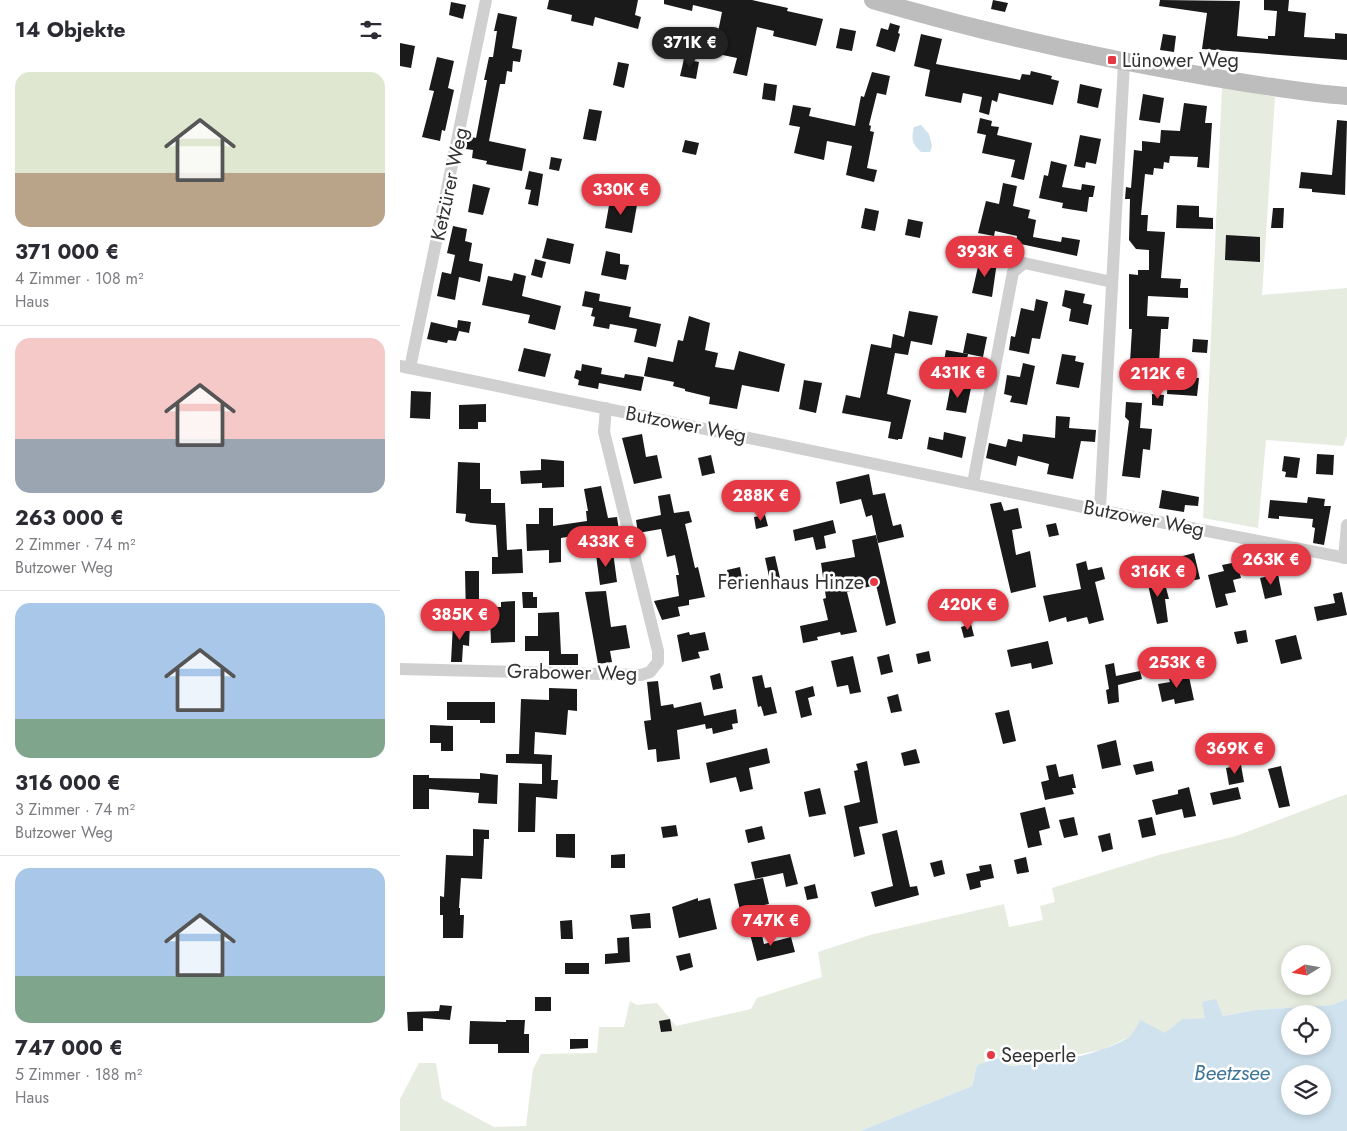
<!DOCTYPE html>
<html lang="de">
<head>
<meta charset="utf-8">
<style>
	body { margin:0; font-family:Jost,sans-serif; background:#f2f2f3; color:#2b2b33; height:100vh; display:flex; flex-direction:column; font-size:19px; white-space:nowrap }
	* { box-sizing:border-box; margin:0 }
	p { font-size:16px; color:#7c7c81 }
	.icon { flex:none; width:28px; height:28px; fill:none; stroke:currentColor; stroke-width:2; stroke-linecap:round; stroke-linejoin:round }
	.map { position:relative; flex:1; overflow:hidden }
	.sheet { display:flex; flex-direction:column; background:#fff; width:400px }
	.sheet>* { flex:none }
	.needle { width:32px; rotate:259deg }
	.fabs { position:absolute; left:881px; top:945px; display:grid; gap:10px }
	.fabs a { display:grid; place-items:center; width:50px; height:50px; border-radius:50%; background:#fff; box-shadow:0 2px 8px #0003; font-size:25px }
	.price { position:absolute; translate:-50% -42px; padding:0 11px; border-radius:18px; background:#e63946; color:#fff; font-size:16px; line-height:32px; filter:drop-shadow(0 1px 2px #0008) }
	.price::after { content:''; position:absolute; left:50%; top:30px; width:15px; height:11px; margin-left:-8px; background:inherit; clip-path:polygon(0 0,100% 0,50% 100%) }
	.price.current { background:#222; color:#fff }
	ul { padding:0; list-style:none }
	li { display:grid; align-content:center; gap:10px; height:265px; padding:0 15px }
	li+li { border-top:1px solid #e1e1e2 }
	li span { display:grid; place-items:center; height:155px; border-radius:15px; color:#555 }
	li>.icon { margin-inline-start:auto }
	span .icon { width:90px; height:90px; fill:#fffc; stroke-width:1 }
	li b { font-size:21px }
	h2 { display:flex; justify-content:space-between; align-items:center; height:60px; padding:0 15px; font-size:21px }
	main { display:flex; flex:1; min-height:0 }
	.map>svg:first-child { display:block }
	.green { fill:#e6ecdf; fill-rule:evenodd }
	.water { fill:#cfe2ee; fill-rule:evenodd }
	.building { fill:#1a1a1a }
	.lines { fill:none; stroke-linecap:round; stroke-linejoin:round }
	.street { stroke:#d0d0d0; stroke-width:12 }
	.secondary { stroke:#bdbdbd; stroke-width:18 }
	.poi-dot { fill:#e63946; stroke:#fff; stroke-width:2 }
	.labels { text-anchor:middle; stroke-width:5; stroke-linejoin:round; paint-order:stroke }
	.poi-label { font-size:20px; fill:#333; stroke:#fff; text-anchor:start }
	.street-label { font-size:20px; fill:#333; stroke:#fff }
	.water-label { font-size:21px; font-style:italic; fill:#3f7597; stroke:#fff }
</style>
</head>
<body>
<main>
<section class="sheet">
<h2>14 Objekte<svg class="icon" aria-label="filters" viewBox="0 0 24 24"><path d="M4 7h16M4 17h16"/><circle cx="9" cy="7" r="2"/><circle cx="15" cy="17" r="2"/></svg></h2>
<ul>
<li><span style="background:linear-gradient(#dfe7d0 65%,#b9a48a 0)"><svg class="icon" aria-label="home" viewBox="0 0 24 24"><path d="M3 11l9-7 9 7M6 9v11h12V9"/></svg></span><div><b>371 000 €</b><p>4 Zimmer · 108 m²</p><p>Haus</p></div></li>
<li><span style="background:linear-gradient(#f6c9c9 65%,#9aa5b1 0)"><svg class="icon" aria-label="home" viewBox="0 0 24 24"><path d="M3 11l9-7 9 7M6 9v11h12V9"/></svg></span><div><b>263 000 €</b><p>2 Zimmer · 74 m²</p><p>Butzower Weg</p></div></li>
<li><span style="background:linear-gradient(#a9c7e8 75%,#7fa58c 0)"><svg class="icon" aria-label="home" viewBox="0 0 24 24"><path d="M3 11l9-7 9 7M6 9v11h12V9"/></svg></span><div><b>316 000 €</b><p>3 Zimmer · 74 m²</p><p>Butzower Weg</p></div></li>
<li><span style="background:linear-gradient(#a9c7e8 70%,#7fa58c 0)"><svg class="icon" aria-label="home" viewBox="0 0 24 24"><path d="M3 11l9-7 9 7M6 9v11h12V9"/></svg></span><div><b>747 000 €</b><p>5 Zimmer · 188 m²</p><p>Haus</p></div></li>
</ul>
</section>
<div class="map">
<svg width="947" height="1131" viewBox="0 0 947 1131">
	<rect width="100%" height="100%" fill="#fff"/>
	<g class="green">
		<path d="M822 87 875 97 862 295 947 288V436L943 446 866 440 858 528 803 518Z"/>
		<path d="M947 794V999L932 1005 855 1010 823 1016 816 999 805 1018 782 1019 765 1034 731 1036 702 1050 628 1064 609 1066 601 1058H598L597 1052 588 1048 584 1052 585 1063 577 1065 572 1086 460 1131H0V1099L19 1063H36L42 1099 94 1127 126 1126 133 1069 141 1054 197 1053 199 1027H224L230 1001 237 1005 257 1003 276 1026 351 1009 357 998 422 977 418 952 470 935 604 904 609 927 643 920 640 906 655 902 652 888 759 855 836 836ZM890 954H922V986H890Z"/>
	</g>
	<g class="water">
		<path d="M521 125 529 134 532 146 530 152H521C512 144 511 139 514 127Z"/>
		<path d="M816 999 823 1016 855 1010 932 1005 947 999V1131H460L572 1086 577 1065 601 1057 609 1066C645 1064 700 1056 729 1037 734 1033 737 1026 740 1020L765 1033 782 1019 805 1018 802 1002ZM890 1014H922V1046H890ZM890 1074H922V1106H890Z"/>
	</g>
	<g class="building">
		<path d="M149 0H238L235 15 241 17 238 29 195 17 193 26 171 21 172 15 147 9Z"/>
		<path d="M264 0H352L388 8 387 11 423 19 416 46 373 36 374 31 357 27 347 76 333 73 337 58 294 49 298 28 318 32 322 12 293 5 292 11 264 4Z"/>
		<path d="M593 0 608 3 605 12 591 9Z"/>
		<path d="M760 0 840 1 837 36 868 39V36H875L877 11 864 10V0H889L888 11 906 13 904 37 935 39V33L947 34V60L802 49 807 13 759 6Z"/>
		<path d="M51 2 66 5 63 19 49 15Z"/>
		<path d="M98 13 117 17 112 48 122 50 120 62 113 61 112 72 107 71 105 84H100L89 141 126 149 122 171 86 164 87 161 72 158 73 150 66 149 68 136 76 138 87 80H84L86 71 89 57H93L97 31H94Z"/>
		<path d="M490 23 500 26 498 33 500 34 495 52 476 46 481 28 488 30Z"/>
		<path d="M440 28 456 31 452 51 436 48Z"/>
		<path d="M521 34 542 39 536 64 620 80 622 74 630 75 631 71 652 76 651 79 659 81 653 105 599 93 597 102 592 100 589 115 579 112 582 97 563 93 561 103 525 96 530 70 514 66Z"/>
		<path d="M763 34 776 36 774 52 760 50Z"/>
		<path d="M0 43 15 46 11 68 0 66Z"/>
		<path d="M37 57 54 61 48 88 54 90 45 131 42 130 40 141 22 137 34 91 29 90Z"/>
		<path d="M284 59 299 62 296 79 280 76Z"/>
		<path d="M218 62 229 64 224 88 213 85Z"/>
		<path d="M472 72 490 76 486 95 477 93 469 125 471 126 470 131 474 132 467 168 477 170 474 182 446 175 452 146 427 141 424 160 394 153 400 127 389 125 393 105 411 108 409 116 455 126 461 96 464 97Z"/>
		<path d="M364 83 377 85 375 101 362 99Z"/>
		<path d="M680 84 702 89 698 108 677 103Z"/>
		<path d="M743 94 764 98 760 123 739 120Z"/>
		<path d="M784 103 807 106 805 123H812L809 168 797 167 798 157 770 156 769 163 764 162 763 169 754 168 753 175 745 174 741 215H748L747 231 765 232 761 278 781 279 780 288H788V298L748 296 747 316 769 317 768 329H761L759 364 730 362 732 329H729V274L738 275V270H749V250L736 249 729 240 730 199H725L726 187 731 188 734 150 742 151V141L760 143 761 130 780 131Z"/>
		<path d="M189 109 202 111 196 141 183 139Z"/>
		<path d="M580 118 592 121 591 126 599 127 597 135 632 143 624 180 611 177 615 160 582 153 586 135 577 133Z"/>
		<path d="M937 120 947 121 945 195 912 192V189L899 188 901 172 932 175Z"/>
		<path d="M680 135 701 139 696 164 686 162 685 168 674 166Z"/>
		<path d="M285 140 299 143 296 155 282 152Z"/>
		<path d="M151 157 162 159 159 171 149 169Z"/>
		<path d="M651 161 667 165 662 187 681 190 682 184 695 186 693 197H689L687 212 662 208 663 203 639 198 644 175 648 176Z"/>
		<path d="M129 171 143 174 138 206 128 204 131 190 125 189Z"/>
		<path d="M603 183 617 186 613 206 630 210 628 218 636 220 633 237 661 242 662 237 680 240 677 256 616 243 617 236 595 231 594 236 578 233 586 201 599 204Z"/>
		<path d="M73 184 90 188 83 215 68 212Z"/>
		<path d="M210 200 237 205 232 233 205 228Z"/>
		<path d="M777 205 799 206V217L813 218V229L776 228Z"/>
		<path d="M465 208 479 211 475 231 461 228Z"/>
		<path d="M873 208H884L883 228H871Z"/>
		<path d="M508 219 523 222 520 238 505 235Z"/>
		<path d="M53 226 67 229 65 241 72 243 69 261 83 264 80 282 59 277 55 300 37 296 42 272 51 274 55 255 47 253Z"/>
		<path d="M826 235 860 237V262L825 260Z"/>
		<path d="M147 238 174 244 170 264 142 258Z"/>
		<path d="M206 251 220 254V264L229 265 226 280 201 275Z"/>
		<path d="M580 258 597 262 592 297 572 293Z"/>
		<path d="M135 259 146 262 142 278 131 275Z"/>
		<path d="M114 273 126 276 122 296 161 306 155 330 128 323 130 315 82 305 88 276 112 281Z"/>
		<path d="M665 290 685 294 683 303 692 305 688 325 669 321 671 309 662 306Z"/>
		<path d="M185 291 200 294 199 301 231 307 229 317 261 324 256 347 234 342 237 329 210 324 209 329 193 326 195 317 191 316 193 308 182 306Z"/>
		<path d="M636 299 648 302 640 339 632 338 629 354 609 350 611 336 615 337 621 308 634 311Z"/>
		<path d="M509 311 538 316 532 345 511 341 508 355 495 353 487 394 511 400 502 439H498V440L488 438 491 422 442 413 446 395 460 398 471 344 491 348 493 334 504 337Z"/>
		<path d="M289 316 310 323 305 350 318 353 315 367 334 370 339 351 385 364 379 392 342 385 337 409 309 404 310 397 285 391V389L273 386 274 382 244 376 248 357 273 362 278 340 283 341Z"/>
		<path d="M58 320 71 322 69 333 59 331 56 341 48 340 47 343 27 339 31 322 57 328Z"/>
		<path d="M567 333 587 337 583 357 563 353Z"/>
		<path d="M793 339 808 340 807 353 792 352Z"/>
		<path d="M124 348 151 354 145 377 118 371Z"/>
		<path d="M546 350 568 354 566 365 544 361Z"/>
		<path d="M662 354 676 356 675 361 684 363 679 388 656 384Z"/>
		<path d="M623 363 635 366 627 405 610 402 612 396 604 394 607 375 620 377Z"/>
		<path d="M182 364 202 368 201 374 224 378 225 374 244 377 241 391 199 383 198 389 178 385 179 380 174 378 176 370 181 371Z"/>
		<path d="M768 376 799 378 797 396 767 394Z"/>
		<path d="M404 380 422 383 416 413 399 409Z"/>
		<path d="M551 384 571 388 566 413 546 410Z"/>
		<path d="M11 391 31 392 30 419 10 418Z"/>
		<path d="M752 394 764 395 763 406 752 405Z"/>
		<path d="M726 402 742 403 740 428 752 429 750 450 743 449 740 478 722 476 729 421 725 417Z"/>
		<path d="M86 404V422H78V429H59V405Z"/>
		<path d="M656 416 670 417 669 428 696 430 695 442 681 441 673 479 647 474 649 464 618 456 616 466 586 458 589 443 606 447 608 439 622 442 623 434 655 438Z"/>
		<path d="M544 432 566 437 562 458 527 449 529 437 543 440Z"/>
		<path d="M242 434 246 457 257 455 262 478 234 484 222 438Z"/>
		<path d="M917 454 934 455 933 475 916 474Z"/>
		<path d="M311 455 315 473 302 476 298 458Z"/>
		<path d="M884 456 900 458 897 478 885 477 886 472 882 471Z"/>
		<path d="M141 459 164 461V487L142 488V483L121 484 120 471 141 470Z"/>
		<path d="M58 462 80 463V489H91V503H105L107 550 122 549 123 573 92 574V557H98L96 525 71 523 65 521 66 514 56 513Z"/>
		<path d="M469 474 473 495 485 493 493 526 501 524 504 537 478 543 472 515 466 517 461 499 440 504 436 482Z"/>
		<path d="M201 486 208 518 217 517 219 531 195 535 197 549 182 551 179 535 161 538V562L149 563V550L127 551 126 524H139V508H153V526L187 521 186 511H188L184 489Z"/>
		<path d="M762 490 799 497 798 506 785 505 784 512 759 508Z"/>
		<path d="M270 494 274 513 289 511 292 522 285 524 295 568 298 567 305 597 289 600V605L278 607 280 616 262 620 254 601 279 596 276 575H279L275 555 267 557 261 529 238 533 236 520 261 515 258 496Z"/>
		<path d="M908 497 925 499 924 506H931L924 545 913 543 915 528 912 527 913 519 879 516V519L868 518 870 500 907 503Z"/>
		<path d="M601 502 604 511 618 508 622 528 612 530 616 555 630 551 636 587 611 593 590 504Z"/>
		<path d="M365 515 368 526 356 529 354 517Z"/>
		<path d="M433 520 436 533 424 536 426 548 416 550 413 537 395 541 393 530Z"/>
		<path d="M656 523 659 535 649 537 646 525Z"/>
		<path d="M476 535 496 623 486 626 476 585 447 592 457 632 441 635 440 632 417 637 418 640 403 643 400 626 428 620 423 599 426 598 421 563 455 557 452 540Z"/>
		<path d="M213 552 217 582 200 585 196 555Z"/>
		<path d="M794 553 800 579 785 582 779 557Z"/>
		<path d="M375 556 380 578 370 581 365 558Z"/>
		<path d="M686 561 688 570 702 567 705 579 695 582 704 620 689 624 687 617 667 622 666 617 649 622 643 596 681 589 676 564Z"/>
		<path d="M837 562 841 578 833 580 836 592 825 594 828 605 816 608 808 575 824 571 822 565Z"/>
		<path d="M340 567 342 578 329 580 327 570Z"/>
		<path d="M65 571H79V607H101V602L115 601V642L91 643 90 618H66Z"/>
		<path d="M755 574 757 581 764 580 769 599H765L768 622 757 624 746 576Z"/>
		<path d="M878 574 882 595 865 599 860 578Z"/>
		<path d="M206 591 211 627 226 625 230 648 210 651 212 662 198 664 185 592Z"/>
		<path d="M122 592H133V597H137V608H123Z"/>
		<path d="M942 592 947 615 917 621 914 607 935 603 933 594Z"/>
		<path d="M159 612 161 654H178V665H149V651H125V636H138V613Z"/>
		<path d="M53 624H70L69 646 63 645 62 662H51Z"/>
		<path d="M571 624 574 636 564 638 561 627Z"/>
		<path d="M846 630 848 642 837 644 834 632Z"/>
		<path d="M289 632 290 635 305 632 309 650 298 652 300 658 282 662 277 635Z"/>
		<path d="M896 635 902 659 881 664 875 640Z"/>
		<path d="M648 641 653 664 632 669 631 663 611 667 607 650Z"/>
		<path d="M529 651 531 661 518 664 516 654Z"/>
		<path d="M489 654 493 672 481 675 477 657Z"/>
		<path d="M453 656 461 692 450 694 448 685 437 687 431 661Z"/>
		<path d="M714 663 716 676 740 671 742 679 718 685 719 702 708 704 706 690 709 689 705 665Z"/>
		<path d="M788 672 794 700 775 704 774 699 762 702 758 684 770 682 768 676Z"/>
		<path d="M320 673 323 688 313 690 310 676Z"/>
		<path d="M362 675 365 688 371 687 377 713 364 716 361 706 358 707 352 677Z"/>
		<path d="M258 681 261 706 273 704 274 708 301 702 304 716 336 709 338 723 332 724 333 729 313 734 312 728 306 729 305 724 277 730 280 759 257 762 256 749 248 750 244 721 251 720 247 682Z"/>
		<path d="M413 686 415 696 408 698 412 715 401 718 395 691Z"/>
		<path d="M149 688 177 689V711L168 710 166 735 135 732 134 754 152 755 151 780H158L157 799 136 797 135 832H118L119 783 142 784V764L106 763V754H119L121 699 149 700Z"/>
		<path d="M498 694 502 711 491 713 487 697Z"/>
		<path d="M47 702H95V723H80V720H47Z"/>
		<path d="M609 710 616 741 603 744 595 713Z"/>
		<path d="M30 725 53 726V751H41V743H30Z"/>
		<path d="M716 740 721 765 702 769 697 745Z"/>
		<path d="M367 748 370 763 349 768 353 789 340 792 336 777 310 783 306 763Z"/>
		<path d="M516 749 520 763 504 766 501 753Z"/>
		<path d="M467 761 478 823 459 827 465 854 454 857 444 806 460 802 454 771 458 770 456 764Z"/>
		<path d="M752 761 754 771 736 775 733 765Z"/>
		<path d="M656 764 659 777 673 774 676 788H672L674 794 645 800 641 782 649 780 646 766Z"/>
		<path d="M841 765 844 782 829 785 826 768Z"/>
		<path d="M881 766 890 806 879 808 868 769Z"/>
		<path d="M80 773 98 775 97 804 78 803 79 793 29 789V809H13V775H29V778L80 779Z"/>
		<path d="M789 787 796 816 784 818 782 809 756 815 752 800 778 794V790Z"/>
		<path d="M838 787 841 799 813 805 810 793Z"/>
		<path d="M420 788 426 814 409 817 404 792Z"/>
		<path d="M645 807 650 828 639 831 642 845 628 848 620 813Z"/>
		<path d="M674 817 678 835 664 838 659 820Z"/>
		<path d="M752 817 756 835 742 838 738 820Z"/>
		<path d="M276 825 278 836 263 838 261 827Z"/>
		<path d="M362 826 365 839 348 843 345 830Z"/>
		<path d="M73 829 89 830V839H84L82 879 61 878 59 908H60V915H64L63 938H43V915H40V896L44 897 46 855 73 856Z"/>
		<path d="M497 830 510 887 517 886 519 895 475 907 471 892 493 886 482 834Z"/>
		<path d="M710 833 713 849 702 852 698 836Z"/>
		<path d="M156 834H175V858L156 857Z"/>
		<path d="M225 854V868H211V855Z"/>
		<path d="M390 854 398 884 386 887 383 873 355 879 351 862Z"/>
		<path d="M626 857 629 872 617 874 614 860Z"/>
		<path d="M542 860 545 874 534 877 530 863Z"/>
		<path d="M591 864 594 878 580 881 581 887 570 890 566 874 580 871 579 866Z"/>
		<path d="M363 878 369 904 340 910 334 884Z"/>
		<path d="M415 884 418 898 407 900 404 887Z"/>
		<path d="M298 898V901L310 898 317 929 279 938 272 907Z"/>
		<path d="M250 913 251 928 232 929 230 915Z"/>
		<path d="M172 920 173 939H161L160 921Z"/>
		<path d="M361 931 364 944 391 937 395 952 357 961 350 934Z"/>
		<path d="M229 937 230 962 205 964V954L218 953 217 938Z"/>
		<path d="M290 953 293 967 280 971 276 956Z"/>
		<rect x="165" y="963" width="24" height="11"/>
		<rect x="135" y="997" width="16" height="14"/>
		<path d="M40 1005 52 1006 50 1020 23 1018V1031H8L7 1012 39 1011Z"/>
		<path d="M270 1019 272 1031 261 1032 259 1021Z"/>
		<path d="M106 1020H125L124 1034H129V1053H98V1044H69L70 1021 106 1022Z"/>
		<path d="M170 1039H188V1048L170 1049Z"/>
	</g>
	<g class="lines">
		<g class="street">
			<path d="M0 366 688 508 947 558"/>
			<path d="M10 368 86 0"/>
			<path d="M573 483 613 272 624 263 712 282"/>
			<path d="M700 509 724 63"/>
			<path d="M944 558 947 525"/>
			<path d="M0 669 241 675 250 672 258 662V651L204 432 206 408"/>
		</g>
		<path class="secondary" d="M473 0C586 33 700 59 816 78 859 85 903 93 947 96"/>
	</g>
	<g class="poi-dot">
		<rect x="707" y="55" width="10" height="10" rx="2.5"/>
		<circle cx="474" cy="582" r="5"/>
		<circle cx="591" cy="1055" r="5"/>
	</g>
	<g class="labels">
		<g class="poi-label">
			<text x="722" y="67">Lünower Weg</text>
			<text x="464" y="589" text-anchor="end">Ferienhaus Hinze</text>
			<text x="601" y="1062">Seeperle</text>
		</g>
		<g class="street-label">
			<text transform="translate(49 184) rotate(-78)" y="7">Ketzürer Weg</text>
			<text transform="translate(286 424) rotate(11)" y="7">Butzower Weg</text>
			<text transform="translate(744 518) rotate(11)" y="7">Butzower Weg</text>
			<text transform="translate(172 672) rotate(1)" y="7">Grabower Weg</text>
		</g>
		<g class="water-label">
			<text x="832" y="1080">Beetzsee</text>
		</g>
	</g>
</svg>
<div class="fabs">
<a><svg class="needle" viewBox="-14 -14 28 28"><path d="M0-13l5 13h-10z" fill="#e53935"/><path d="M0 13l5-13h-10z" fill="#7c7c81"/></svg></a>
<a><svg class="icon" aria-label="locate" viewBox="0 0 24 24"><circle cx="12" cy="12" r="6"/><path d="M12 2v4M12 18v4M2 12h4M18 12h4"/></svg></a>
<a><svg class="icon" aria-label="layers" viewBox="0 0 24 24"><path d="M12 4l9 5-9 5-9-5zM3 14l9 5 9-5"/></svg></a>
</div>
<b class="price current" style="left:290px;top:69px">371K €</b>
<b class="price" style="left:221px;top:216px">330K €</b>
<b class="price" style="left:585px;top:278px">393K €</b>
<b class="price" style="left:558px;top:399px">431K €</b>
<b class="price" style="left:758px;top:400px">212K €</b>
<b class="price" style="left:361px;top:522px">288K €</b>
<b class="price" style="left:206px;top:568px">433K €</b>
<b class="price" style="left:871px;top:586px">263K €</b>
<b class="price" style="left:758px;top:598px">316K €</b>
<b class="price" style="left:568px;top:631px">420K €</b>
<b class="price" style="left:60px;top:641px">385K €</b>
<b class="price" style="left:777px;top:689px">253K €</b>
<b class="price" style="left:835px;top:775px">369K €</b>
<b class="price" style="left:371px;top:947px">747K €</b>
</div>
</main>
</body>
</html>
